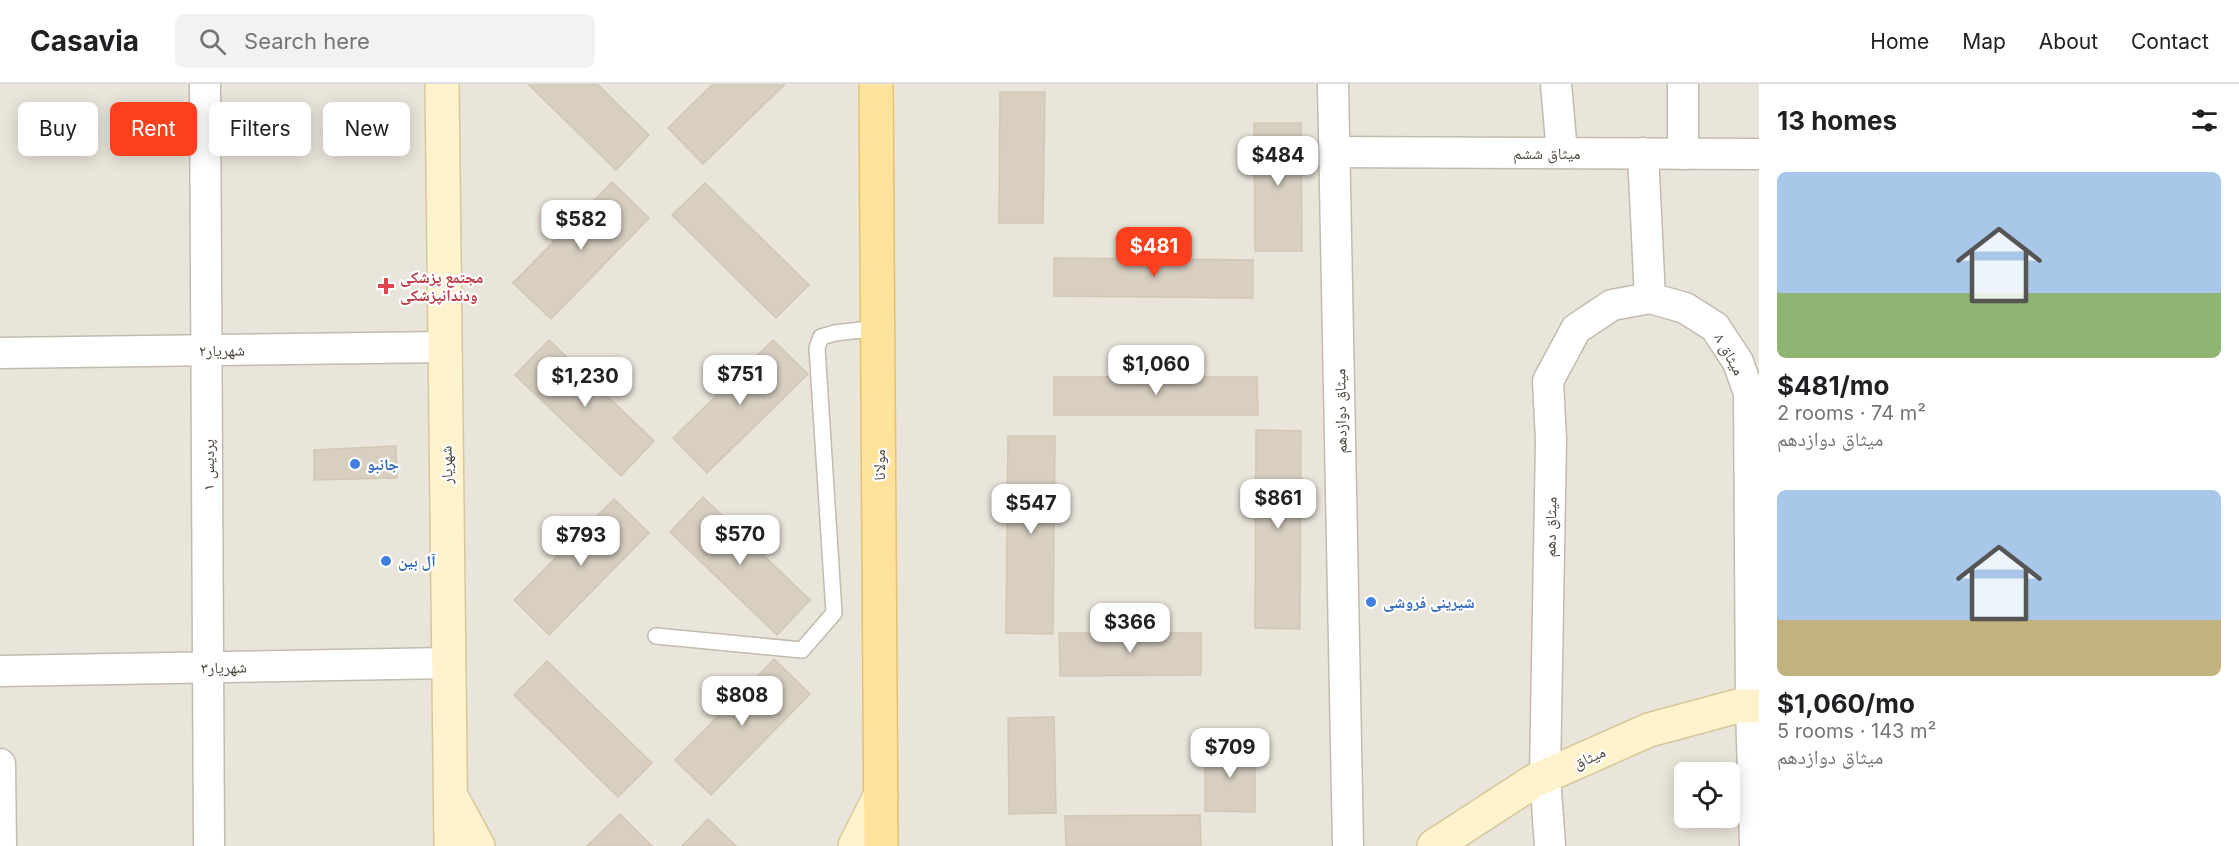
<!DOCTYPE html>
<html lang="en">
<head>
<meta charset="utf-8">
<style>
	body { margin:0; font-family:Inter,"Noto Naskh Arabic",sans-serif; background:#f2f2f2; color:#202124; height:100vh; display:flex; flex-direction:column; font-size:22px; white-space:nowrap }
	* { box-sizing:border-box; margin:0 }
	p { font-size:20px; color:#757577 }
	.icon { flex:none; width:33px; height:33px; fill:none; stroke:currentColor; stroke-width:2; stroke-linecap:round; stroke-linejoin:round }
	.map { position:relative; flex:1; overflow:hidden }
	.sheet { display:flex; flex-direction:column; background:#fff; width:480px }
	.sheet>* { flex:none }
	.guide { position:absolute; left:18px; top:18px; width:570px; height:54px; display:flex; gap:12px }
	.controls { position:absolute; left:1674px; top:678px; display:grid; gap:12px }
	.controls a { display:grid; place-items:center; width:66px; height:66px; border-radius:9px; background:#fff; box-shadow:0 3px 15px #0003; font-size:30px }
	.price { position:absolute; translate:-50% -51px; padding:0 14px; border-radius:12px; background:#fff; color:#222; font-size:20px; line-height:39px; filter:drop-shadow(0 2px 3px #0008) }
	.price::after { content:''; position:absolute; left:50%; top:36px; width:18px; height:14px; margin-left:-9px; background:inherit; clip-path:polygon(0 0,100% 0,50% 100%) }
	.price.selected { background:#fc3f1d; color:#fff }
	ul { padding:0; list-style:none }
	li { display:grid; align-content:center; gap:12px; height:318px; padding:0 18px }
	li span { display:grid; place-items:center; height:186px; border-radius:9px; color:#555 }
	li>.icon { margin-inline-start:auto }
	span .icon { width:108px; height:108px; fill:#fffc; stroke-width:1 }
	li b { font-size:26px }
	h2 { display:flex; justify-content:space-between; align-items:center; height:72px; padding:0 18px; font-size:26px }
	.pill { padding:0 21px; border-radius:9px; background:#fff; box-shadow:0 3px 15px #0003; font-size:21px; line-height:54px }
	.pill.selected { background:#fc3f1d; color:#fff }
	header { display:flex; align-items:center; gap:36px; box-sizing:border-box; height:84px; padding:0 30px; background:#fff; border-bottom:2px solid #e0e0e0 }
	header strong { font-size:28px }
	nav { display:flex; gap:33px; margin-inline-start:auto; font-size:21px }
	.search { width:420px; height:54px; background:#f2f2f2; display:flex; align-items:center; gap:15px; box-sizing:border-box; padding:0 21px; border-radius:9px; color:#757577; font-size:22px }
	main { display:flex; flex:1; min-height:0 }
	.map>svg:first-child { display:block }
	.residential { fill:#eae5da; fill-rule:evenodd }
	.building { fill:#d8cfc1; stroke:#d3c7b4; stroke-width:1.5 }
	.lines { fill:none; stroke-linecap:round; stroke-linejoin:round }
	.service-casing { stroke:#c2bbae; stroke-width:18 }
	.minor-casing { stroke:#c2bbae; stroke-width:33 }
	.secondary-casing { stroke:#d6c79b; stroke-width:36 }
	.primary-casing { stroke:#e6c16a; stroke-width:36 }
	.service { stroke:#fff; stroke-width:15 }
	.minor { stroke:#fff; stroke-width:30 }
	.secondary { stroke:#fff3cd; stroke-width:33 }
	.primary { stroke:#ffe39c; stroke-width:33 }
	.health-dot { fill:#e0444e; stroke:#fff; stroke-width:2 }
	.shop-dot { fill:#3f7fe0; stroke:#fff; stroke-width:2 }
	.labels { text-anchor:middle; stroke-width:4.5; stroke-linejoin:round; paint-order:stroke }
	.street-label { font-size:16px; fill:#4b4439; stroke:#fff }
	.health-label { font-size:16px; font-weight:bold; fill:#be3a42; stroke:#fff; text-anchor:start }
	.shop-label { font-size:16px; font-weight:bold; fill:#366cbe; stroke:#fff; text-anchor:start }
</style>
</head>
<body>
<header>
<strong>Casavia</strong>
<div class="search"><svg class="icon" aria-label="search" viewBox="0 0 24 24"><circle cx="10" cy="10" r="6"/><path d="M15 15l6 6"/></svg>Search here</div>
<nav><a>Home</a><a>Map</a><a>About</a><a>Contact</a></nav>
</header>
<main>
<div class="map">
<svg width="1759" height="762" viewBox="0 0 1759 762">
	<rect width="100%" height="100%" fill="#f6f3ec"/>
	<path class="residential" d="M0 0H1759V762H0ZM1684 688H1730V734H1684Z"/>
	<g class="building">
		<path d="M528 0H597L649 51 616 86Z"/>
		<path d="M713 0H785L703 80 668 44Z"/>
		<path d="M1000 8H1045L1043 139H999Z"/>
		<path d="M1254 39H1301L1302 167H1255Z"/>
		<path d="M612 98 649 134 551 235 513 199Z"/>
		<path d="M705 99 809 201 776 234 672 131Z"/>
		<path d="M1054 174 1253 176V214L1054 212Z"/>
		<path d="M549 256 654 357 621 392 515 291Z"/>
		<path d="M773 256 808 290 707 389 673 354Z"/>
		<path d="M1054 293H1257L1258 331H1054Z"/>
		<path d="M1256 346 1301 347 1300 545 1255 544Z"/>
		<path d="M1008 352H1055L1053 550 1006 549Z"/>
		<path d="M396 362 397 394 314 396V366Z"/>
		<path d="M703 413 810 516 777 551 670 448Z"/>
		<path d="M614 415 649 449 549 551 514 516Z"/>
		<path d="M1059 549H1201V591L1060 592Z"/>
		<path d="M774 575 810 610 711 711 675 676Z"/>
		<path d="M547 577 652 679 618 713 514 611Z"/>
		<path d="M1054 633 1056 729 1009 730 1008 634Z"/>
		<path d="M1205 663H1255V728L1205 727Z"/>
		<path d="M620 730 652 762H587Z"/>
		<path d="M1200 731 1201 762H1066L1065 732Z"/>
		<path d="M708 735 736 762H682Z"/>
	</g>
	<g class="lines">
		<g class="service-casing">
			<path id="service" d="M656 552 802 566 834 529 817 264 821 253 835 249 878 244"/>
		</g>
		<g class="minor-casing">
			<g id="minor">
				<path d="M205 0 209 762"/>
				<path d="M1333 0 1348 762"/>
				<path d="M1556 0 1562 69"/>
				<path d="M1683 0V70"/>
				<path d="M1335 68 1759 70"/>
				<path d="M1643 69 1650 214"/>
				<path d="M0 269 445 263"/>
				<path d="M0 587 448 579"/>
				<path d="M0 680 1 762"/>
				<path d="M1550 762 1545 692 1551 356 1548 297 1576 245 1612 221 1650 214 1685 224 1715 243 1738 278 1749 309 1751 622 1755 762"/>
			</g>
		</g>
		<g class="secondary-casing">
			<g id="secondary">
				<path d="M442 0 451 762"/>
				<path d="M452 714 478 762"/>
				<path d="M855 762 881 710"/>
				<path d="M1434 762 1534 697 1649 646 1738 622H1759"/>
			</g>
		</g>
		<g class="primary-casing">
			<path id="primary" d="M876 0 881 762"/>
		</g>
		<use href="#service" class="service"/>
		<use href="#minor" class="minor"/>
		<use href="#secondary" class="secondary"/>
		<use href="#primary" class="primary"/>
	</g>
	<path class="health-dot" d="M383 193h6v6h6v6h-6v6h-6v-6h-6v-6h6z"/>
	<g class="shop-dot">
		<circle cx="355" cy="380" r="6"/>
		<circle cx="386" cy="477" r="6"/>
		<circle cx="1371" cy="518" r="6"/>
	</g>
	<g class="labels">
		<g class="street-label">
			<text x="1547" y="75">میثاق ششم</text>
			<text transform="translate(222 266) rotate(-1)" y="6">شهریار۲</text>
			<text transform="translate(1730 270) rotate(61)" y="6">میثاق ۸</text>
			<text transform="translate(1340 327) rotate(-91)" y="6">میثاق دوازدهم</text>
			<text transform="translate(208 381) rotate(-90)" y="6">پردیس ۱</text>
			<text transform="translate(446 381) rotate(-91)" y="6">شهریار</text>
			<text transform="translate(879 381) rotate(-90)" y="6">مولانا</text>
			<text transform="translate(1550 443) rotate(-89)" y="6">میثاق دهم</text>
			<text transform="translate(224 583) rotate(-1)" y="6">شهریار۳</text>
			<text transform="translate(1589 673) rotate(-24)" y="6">میثاق</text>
		</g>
		<g class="health-label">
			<text x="400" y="199">مجتمع پزشکی<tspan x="400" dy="18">ودندانپزشکی</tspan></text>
		</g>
		<g class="shop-label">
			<text x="367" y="386">جانبو</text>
			<text x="398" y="483">آل بین</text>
			<text x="1383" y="524">شیرینی فروشی</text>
		</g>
	</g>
</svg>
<div class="controls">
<a><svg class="icon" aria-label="locate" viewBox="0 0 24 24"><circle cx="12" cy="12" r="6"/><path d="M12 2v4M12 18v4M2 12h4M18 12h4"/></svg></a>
</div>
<b class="price" style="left:1278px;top:103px">$484</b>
<b class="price" style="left:581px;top:167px">$582</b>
<b class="price selected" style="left:1154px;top:194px">$481</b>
<b class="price" style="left:1156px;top:312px">$1,060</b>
<b class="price" style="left:740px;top:322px">$751</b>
<b class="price" style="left:585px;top:324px">$1,230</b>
<b class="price" style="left:1278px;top:446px">$861</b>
<b class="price" style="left:1031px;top:451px">$547</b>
<b class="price" style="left:740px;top:482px">$570</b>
<b class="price" style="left:581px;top:483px">$793</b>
<b class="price" style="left:1130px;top:570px">$366</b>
<b class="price" style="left:742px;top:643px">$808</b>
<b class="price" style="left:1230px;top:695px">$709</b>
<div class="guide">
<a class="pill">Buy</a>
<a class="pill selected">Rent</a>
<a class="pill">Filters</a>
<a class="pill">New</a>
</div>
</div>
<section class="sheet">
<h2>13 homes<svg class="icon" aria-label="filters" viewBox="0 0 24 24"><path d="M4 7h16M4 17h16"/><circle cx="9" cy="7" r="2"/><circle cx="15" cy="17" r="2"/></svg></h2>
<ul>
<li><span style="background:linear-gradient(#a9c7e8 65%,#8fb573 0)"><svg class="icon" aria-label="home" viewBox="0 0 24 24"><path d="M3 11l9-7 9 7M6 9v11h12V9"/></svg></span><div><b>$481/mo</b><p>2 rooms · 74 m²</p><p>میثاق دوازدهم</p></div></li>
<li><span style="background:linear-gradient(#a9c7e8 70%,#c2b280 0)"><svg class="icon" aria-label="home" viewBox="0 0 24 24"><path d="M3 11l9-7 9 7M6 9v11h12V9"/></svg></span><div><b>$1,060/mo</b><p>5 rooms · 143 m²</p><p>میثاق دوازدهم</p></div></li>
</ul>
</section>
</main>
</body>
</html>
